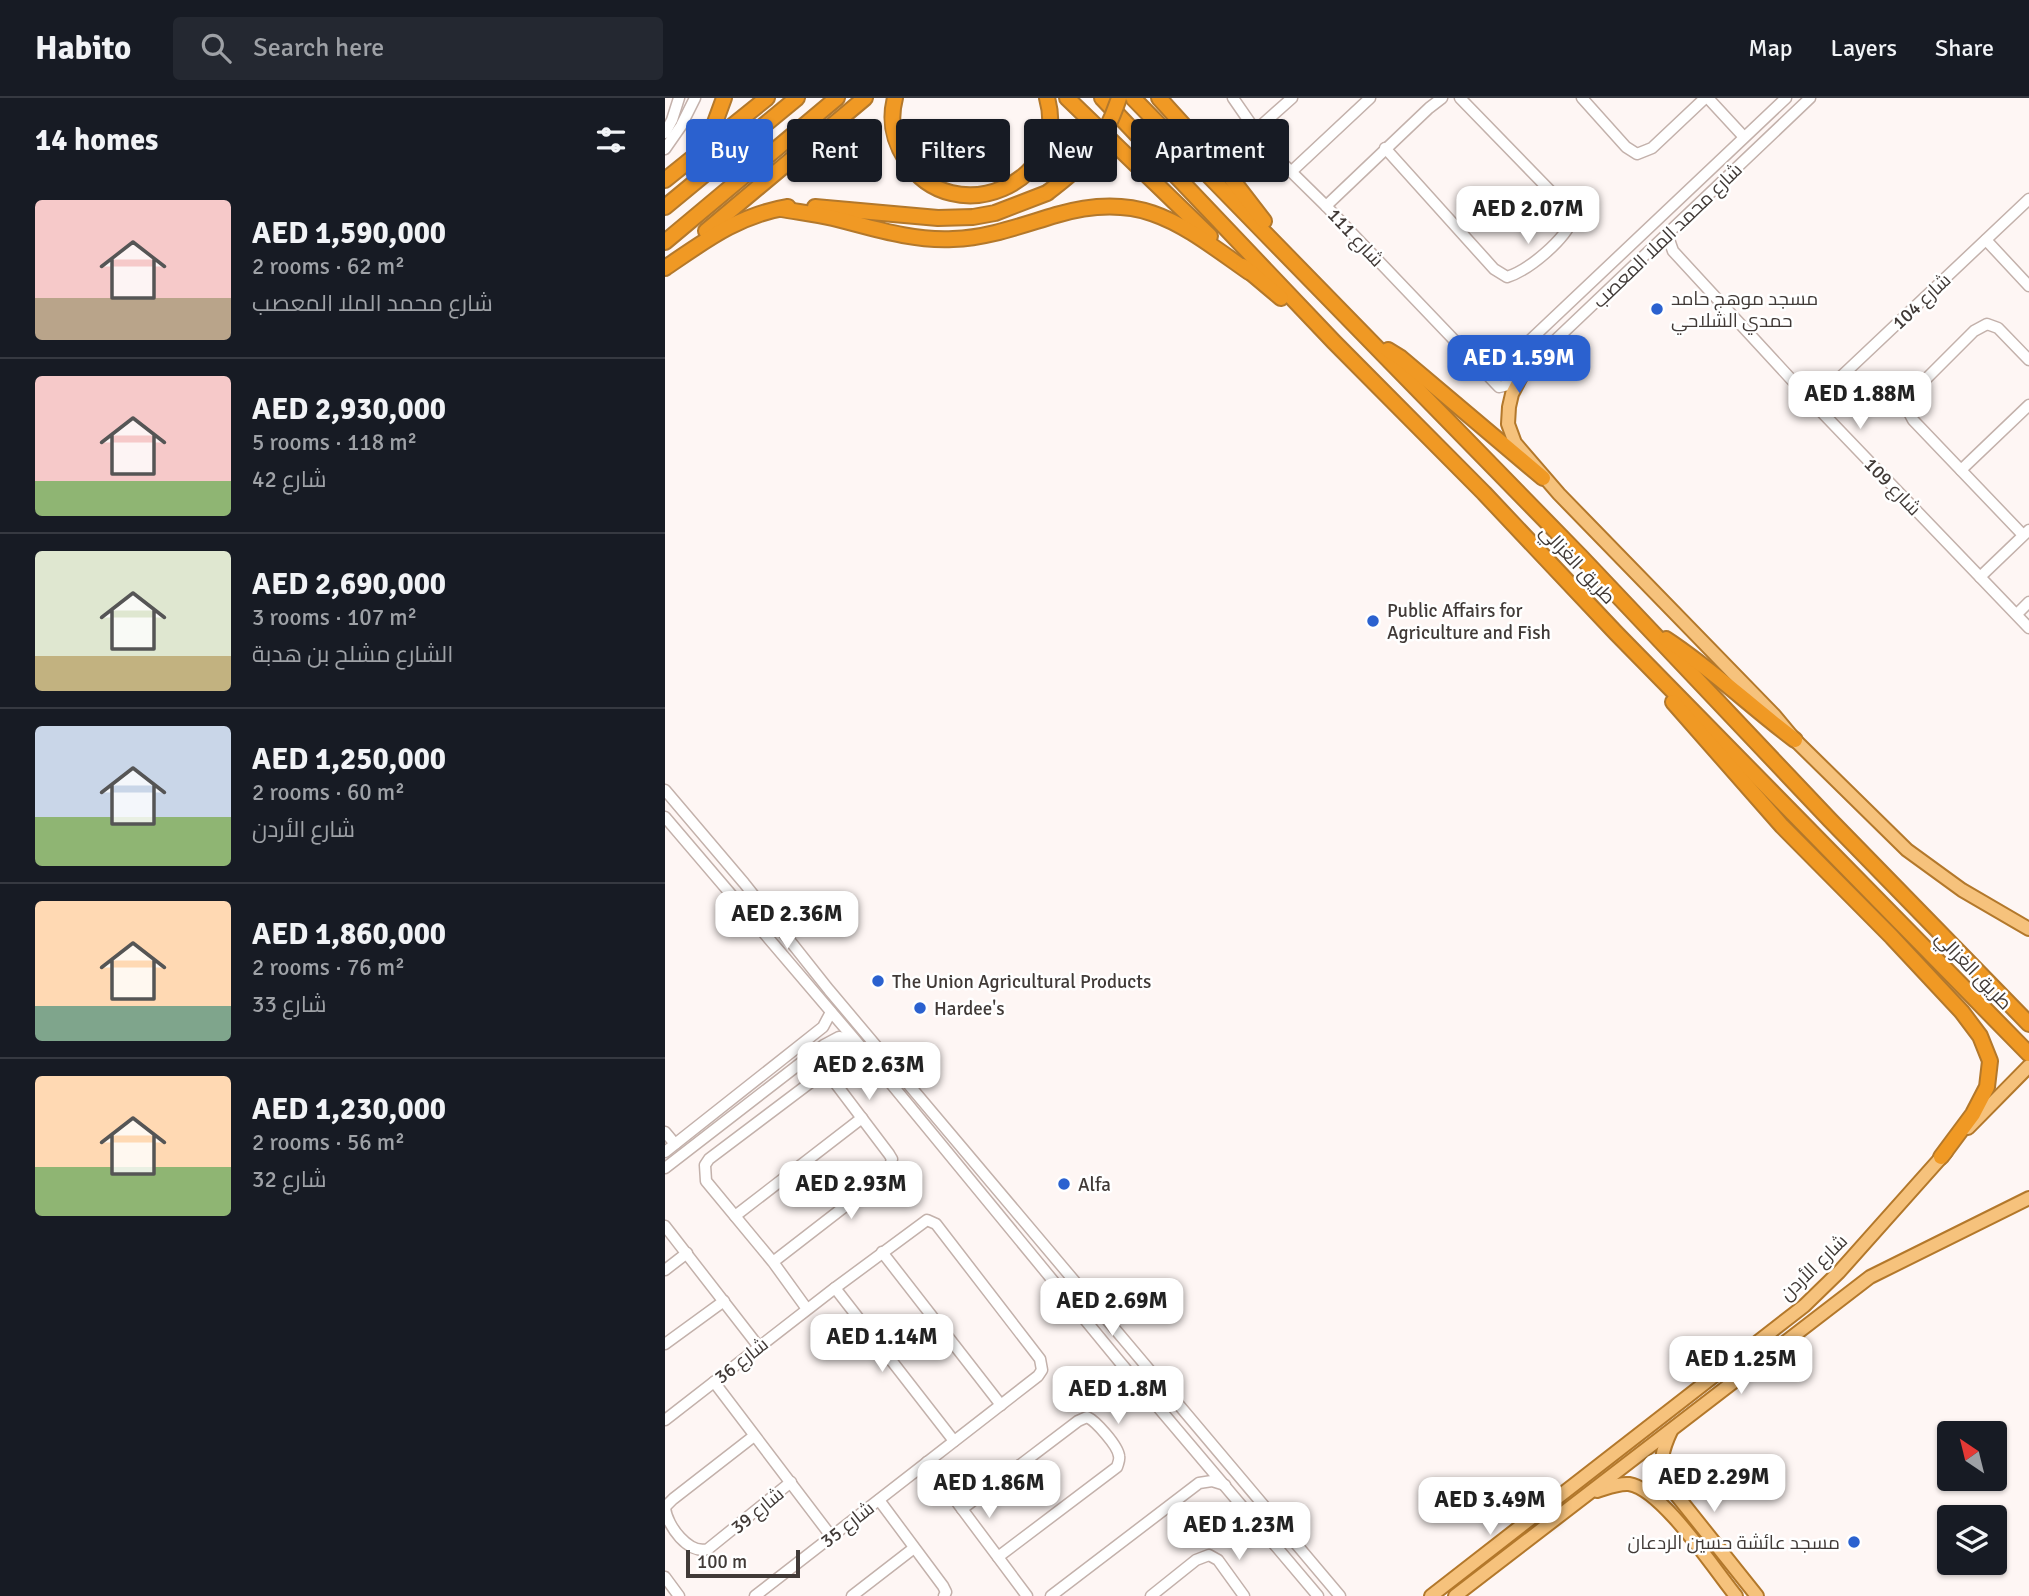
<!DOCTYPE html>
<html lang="en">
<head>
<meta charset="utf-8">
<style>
	body { margin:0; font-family:Signika,Cairo,sans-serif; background:#242831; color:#f1f3f6; height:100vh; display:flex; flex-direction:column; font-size:26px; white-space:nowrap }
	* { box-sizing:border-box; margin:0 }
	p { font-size:23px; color:#9ea1a6 }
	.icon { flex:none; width:38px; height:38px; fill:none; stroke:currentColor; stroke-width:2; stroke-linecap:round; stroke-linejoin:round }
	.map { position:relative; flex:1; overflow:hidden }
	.drawer { display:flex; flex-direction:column; background:#171b24; width:665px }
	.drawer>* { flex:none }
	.guide { position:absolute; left:21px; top:21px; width:665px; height:63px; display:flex; gap:14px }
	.needle { width:46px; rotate:325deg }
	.fabs { position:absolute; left:1272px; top:1323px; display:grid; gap:14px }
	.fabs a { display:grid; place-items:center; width:70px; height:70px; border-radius:7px; background:#171b24; box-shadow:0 2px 5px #0004; font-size:35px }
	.scale { position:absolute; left:21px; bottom:18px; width:114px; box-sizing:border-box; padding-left:7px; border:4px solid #413a37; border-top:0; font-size:19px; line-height:24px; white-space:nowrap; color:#413a37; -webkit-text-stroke:5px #fff; paint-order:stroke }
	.price { position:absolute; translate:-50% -60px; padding:0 16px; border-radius:14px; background:#fff; color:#222; font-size:23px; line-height:46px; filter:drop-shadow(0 2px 4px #0008) }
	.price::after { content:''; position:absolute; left:50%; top:42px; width:21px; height:16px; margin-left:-10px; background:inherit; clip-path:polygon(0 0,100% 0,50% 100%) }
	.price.selected { background:#2b61cf; color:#fff }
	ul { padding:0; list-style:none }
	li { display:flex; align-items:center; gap:21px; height:175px; padding:0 35px }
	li+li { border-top:2px solid #363941 }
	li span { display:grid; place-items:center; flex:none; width:196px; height:140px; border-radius:7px; color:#555 }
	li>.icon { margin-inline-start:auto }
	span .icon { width:84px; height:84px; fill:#fffc; stroke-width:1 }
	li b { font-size:30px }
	h2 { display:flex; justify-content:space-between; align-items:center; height:84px; padding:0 35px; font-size:30px }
	.pill { padding:0 24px; border-radius:7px; background:#171b24; box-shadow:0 2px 5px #0004; font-size:24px; line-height:63px }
	.pill.selected { background:#2b61cf; color:#fff }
	header { display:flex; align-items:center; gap:42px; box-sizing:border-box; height:98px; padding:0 35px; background:#171b24; border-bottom:2px solid #363941 }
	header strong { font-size:33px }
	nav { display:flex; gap:38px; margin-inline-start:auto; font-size:24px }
	.search { width:490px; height:63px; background:#242831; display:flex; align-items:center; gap:18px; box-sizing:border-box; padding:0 24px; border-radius:7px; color:#9ea1a6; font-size:26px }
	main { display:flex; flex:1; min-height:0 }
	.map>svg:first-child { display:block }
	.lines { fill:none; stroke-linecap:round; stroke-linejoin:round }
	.minor-casing { stroke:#c3b1ab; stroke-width:13 }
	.major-casing { stroke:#b3782b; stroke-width:16 }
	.highway-casing { stroke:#b3782b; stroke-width:18 }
	.minor { stroke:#fff; stroke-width:10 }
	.major { stroke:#f6c27c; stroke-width:12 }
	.highway { stroke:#f09924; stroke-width:14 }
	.highway-bridge-casing { stroke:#b3782b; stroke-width:18; stroke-linecap:butt }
	.highway-bridge { stroke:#f09924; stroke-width:14 }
	.poi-dot { fill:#2b61cf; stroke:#fff; stroke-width:2.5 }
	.labels { text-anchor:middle; stroke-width:5; stroke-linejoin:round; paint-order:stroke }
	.street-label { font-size:19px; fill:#413a37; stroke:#fff }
	.poi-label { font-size:19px; fill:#413a37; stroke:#fff; text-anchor:start }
</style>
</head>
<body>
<header>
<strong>Habito</strong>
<div class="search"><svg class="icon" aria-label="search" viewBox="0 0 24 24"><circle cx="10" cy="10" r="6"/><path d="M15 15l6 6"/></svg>Search here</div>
<nav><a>Map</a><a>Layers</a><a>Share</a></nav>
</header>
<main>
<section class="drawer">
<h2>14 homes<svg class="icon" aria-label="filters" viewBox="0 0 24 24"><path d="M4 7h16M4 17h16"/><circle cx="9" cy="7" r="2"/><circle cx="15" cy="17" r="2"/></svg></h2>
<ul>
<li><span style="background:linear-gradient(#f6c9c9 70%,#b9a48a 0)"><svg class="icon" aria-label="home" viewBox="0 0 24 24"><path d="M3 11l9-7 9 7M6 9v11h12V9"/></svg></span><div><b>AED 1,590,000</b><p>2 rooms · 62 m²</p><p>شارع محمد الملا المعصب</p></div></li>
<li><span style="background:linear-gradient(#f6c9c9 75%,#8fb573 0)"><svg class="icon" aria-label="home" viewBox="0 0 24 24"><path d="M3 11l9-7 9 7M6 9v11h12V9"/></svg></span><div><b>AED 2,930,000</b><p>5 rooms · 118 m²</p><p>شارع 42</p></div></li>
<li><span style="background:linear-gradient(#dfe7d0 75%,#c2b280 0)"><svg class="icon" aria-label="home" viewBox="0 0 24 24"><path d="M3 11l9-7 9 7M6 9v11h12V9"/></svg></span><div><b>AED 2,690,000</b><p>3 rooms · 107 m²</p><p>الشارع مشلح بن هدبة</p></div></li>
<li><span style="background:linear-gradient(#c9d6e8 65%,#8fb573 0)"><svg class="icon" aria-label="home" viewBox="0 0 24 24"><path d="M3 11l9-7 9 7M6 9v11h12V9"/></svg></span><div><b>AED 1,250,000</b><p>2 rooms · 60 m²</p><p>شارع الأردن</p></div></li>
<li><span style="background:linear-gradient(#ffd9b3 75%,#7fa58c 0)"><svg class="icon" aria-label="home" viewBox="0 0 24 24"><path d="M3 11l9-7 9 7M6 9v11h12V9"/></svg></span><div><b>AED 1,860,000</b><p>2 rooms · 76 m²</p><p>شارع 33</p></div></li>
<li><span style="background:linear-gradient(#ffd9b3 65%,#8fb573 0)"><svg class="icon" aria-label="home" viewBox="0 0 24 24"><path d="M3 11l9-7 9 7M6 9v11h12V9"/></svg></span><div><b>AED 1,230,000</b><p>2 rooms · 56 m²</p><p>شارع 32</p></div></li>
</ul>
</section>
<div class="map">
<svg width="1364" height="1498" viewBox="0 0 1364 1498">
	<rect width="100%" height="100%" fill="#fef6f4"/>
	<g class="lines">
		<g class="minor-casing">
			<g id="minor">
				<path d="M568 0 604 52 661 108 834 289 843 287 860 271 1145 0"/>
				<path d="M917 0 961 49 972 56 987 50 1040 0"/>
				<path d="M1043 0 1079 39"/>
				<path d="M591 32 627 0"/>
				<path d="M0 35 7 22 14 0"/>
				<path d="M720 50 829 171 842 179C864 172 900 142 908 120L901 109 795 0"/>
				<path d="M0 51 16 28 30 0"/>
				<path d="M627 73 705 0"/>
				<path d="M661 108 764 10 777 0"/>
				<path d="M1002 136 1008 153 1148 305 1364 530"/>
				<path d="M1321 142 1364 188"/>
				<path d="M819 274 829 275 842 264 1121 0"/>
				<path d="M1148 305 1364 101"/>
				<path d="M1296 372 1364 307"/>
				<path d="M1358 437 1248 322 1241 309 1245 297 1309 233 1322 226 1333 230 1364 262"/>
				<path d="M1315 479 1364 432"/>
				<path d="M1352 516 1364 504"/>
				<path d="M0 692 79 785 164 892 675 1498"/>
				<path d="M0 719 191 943 454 1263 653 1498"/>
				<path d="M0 1034 10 1046"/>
				<path d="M0 1054 158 929 166 914"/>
				<path d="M0 1070 159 947 174 939 189 942"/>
				<path d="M70 1118 197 1020"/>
				<path d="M0 1128 94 1249"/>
				<path d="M217 1154 336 1307"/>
				<path d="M108 1164 223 1075 227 1061 224 1056 168 982C161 978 157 978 150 981L44 1061 40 1067 41 1083 108 1164 142 1211"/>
				<path d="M0 1172 22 1155"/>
				<path d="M170 1190 289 1343"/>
				<path d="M0 1246 59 1203"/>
				<path d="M49 1284 166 1438"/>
				<path d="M0 1322 170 1190 262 1122 271 1126 375 1261 377 1272 373 1278 90 1498"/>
				<path d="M262 1364 362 1498"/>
				<path d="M214 1402 278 1488 281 1494 279 1498"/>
				<path d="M0 1409 8 1401 89 1338"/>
				<path d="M0 1410C2 1428 24 1457 43 1451L126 1384"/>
				<path d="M297 1411 413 1323 422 1319C431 1323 453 1348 454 1358 455 1362 453 1365 452 1369L333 1459"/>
				<path d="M0 1479 14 1498"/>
				<path d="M187 1498 249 1450"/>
				<path d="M386 1498 534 1385 547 1383 560 1387"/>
				<path d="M486 1498 531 1462 544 1457 553 1462 579 1498"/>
			</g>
		</g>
		<g class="major-casing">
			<g id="major">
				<path d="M860 271 847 296 844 309 843 326 850 345 894 396 1110 618 1130 642 1242 752 1297 792 1364 831"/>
				<path d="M1303 1030 1364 968"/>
				<path d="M1006 1333C997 1352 994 1364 1001 1384L1092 1498"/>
				<path d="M932 1393C942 1390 953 1385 964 1386 997 1391 1049 1471 1071 1498"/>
				<path d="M766 1498 1139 1208 1174 1174 1281 1054"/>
				<path d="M790 1498 1205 1179 1364 1100"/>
			</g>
		</g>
		<g class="highway-casing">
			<g id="highway">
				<path d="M230 0C224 23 228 42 241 62 288 135 406 85 382 0"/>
				<path d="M402 0 545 138"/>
				<path d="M437 0 669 244 819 395 951 535 1364 956"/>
				<path d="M468 0 917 460 1165 722 1364 926"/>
				<path d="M494 0 562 75 599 123"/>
				<path d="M35 48 48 30 59 0"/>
				<path d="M0 82 102 0"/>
				<path d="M0 109 132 0"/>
				<path d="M150 109 273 120 308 119 330 115 382 95"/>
				<path d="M116 111C133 114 151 116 168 120 208 130 246 143 288 141 323 140 357 127 391 117 478 91 517 127 584 174"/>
				<path d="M41 133 200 0"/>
				<path d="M0 144 172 0"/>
				<path d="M578 168 616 200"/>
				<path d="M0 170C41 142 74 117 123 109"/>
				<path d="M723 252 736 260 878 380"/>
				<path d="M1001 541C1047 571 1086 609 1130 642"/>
				<path d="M1008 604 1117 728 1227 839 1297 914 1315 938 1325 963 1322 989 1308 1016 1276 1059"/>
			</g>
		</g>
		<use href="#minor" class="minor"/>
		<use href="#major" class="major"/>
		<use href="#highway" class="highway"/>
		<g class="highway-bridge-casing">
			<path id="highway-bridge" d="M382 95C422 65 438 48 454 0"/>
		</g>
		<use href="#highway-bridge" class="highway-bridge"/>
	</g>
	<g class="poi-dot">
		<circle cx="992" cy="211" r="7"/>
		<circle cx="708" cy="523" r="7"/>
		<circle cx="213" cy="883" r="7"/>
		<circle cx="255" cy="910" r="7"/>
		<circle cx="399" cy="1086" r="7"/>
		<circle cx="1189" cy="1444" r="7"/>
	</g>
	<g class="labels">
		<g class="street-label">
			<text transform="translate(1002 137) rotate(-44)" y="7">شارع محمد الملا المعصب</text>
			<text transform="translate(691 139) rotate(47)" y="7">شارع 111</text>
			<text transform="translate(1256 203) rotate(-43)" y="7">شارع 104</text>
			<text transform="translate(1228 388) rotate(46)" y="7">شارع 109</text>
			<text transform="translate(913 466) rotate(47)" y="7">طريق الغزالي</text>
			<text transform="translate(1309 872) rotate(46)" y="7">طريق الغزالي</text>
			<text transform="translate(1148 1169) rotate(-44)" y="7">شارع الأردن</text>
			<text transform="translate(76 1262) rotate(-38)" y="7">شارع 36</text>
			<text transform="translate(92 1412) rotate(-39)" y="7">شارع 39</text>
			<text transform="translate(182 1426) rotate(-38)" y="7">شارع 35</text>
		</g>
		<g class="poi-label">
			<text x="1006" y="207">مسجد موهج حامد<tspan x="1006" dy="22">حمدي الشلاحي</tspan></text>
			<text x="722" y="519">Public Affairs for<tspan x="722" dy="22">Agriculture and Fish</tspan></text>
			<text x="227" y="890">The Union Agricultural Products</text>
			<text x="269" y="917">Hardee's</text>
			<text x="413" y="1093">Alfa</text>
			<text x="1175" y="1451" text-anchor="end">مسجد عائشة حسين الردعان</text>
		</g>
	</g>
</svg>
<div class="fabs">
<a><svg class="needle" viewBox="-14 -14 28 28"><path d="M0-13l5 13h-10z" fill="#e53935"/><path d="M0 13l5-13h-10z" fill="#9ea1a6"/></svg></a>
<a><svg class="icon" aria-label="layers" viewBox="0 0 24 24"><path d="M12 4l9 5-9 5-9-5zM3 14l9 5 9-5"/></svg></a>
</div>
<div class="scale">100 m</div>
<b class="price" style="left:863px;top:148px">AED 2.07M</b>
<b class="price selected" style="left:854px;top:297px">AED 1.59M</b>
<b class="price" style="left:1195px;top:333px">AED 1.88M</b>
<b class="price" style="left:122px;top:853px">AED 2.36M</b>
<b class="price" style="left:204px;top:1004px">AED 2.63M</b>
<b class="price" style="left:186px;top:1123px">AED 2.93M</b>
<b class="price" style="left:447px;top:1240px">AED 2.69M</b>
<b class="price" style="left:217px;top:1276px">AED 1.14M</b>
<b class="price" style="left:1076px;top:1298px">AED 1.25M</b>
<b class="price" style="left:453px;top:1328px">AED 1.8M</b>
<b class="price" style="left:1049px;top:1416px">AED 2.29M</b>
<b class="price" style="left:324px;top:1422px">AED 1.86M</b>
<b class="price" style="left:825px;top:1439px">AED 3.49M</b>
<b class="price" style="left:574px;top:1464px">AED 1.23M</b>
<div class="guide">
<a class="pill selected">Buy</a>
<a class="pill">Rent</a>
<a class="pill">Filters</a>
<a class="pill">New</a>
<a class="pill">Apartment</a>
</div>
</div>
</main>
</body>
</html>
